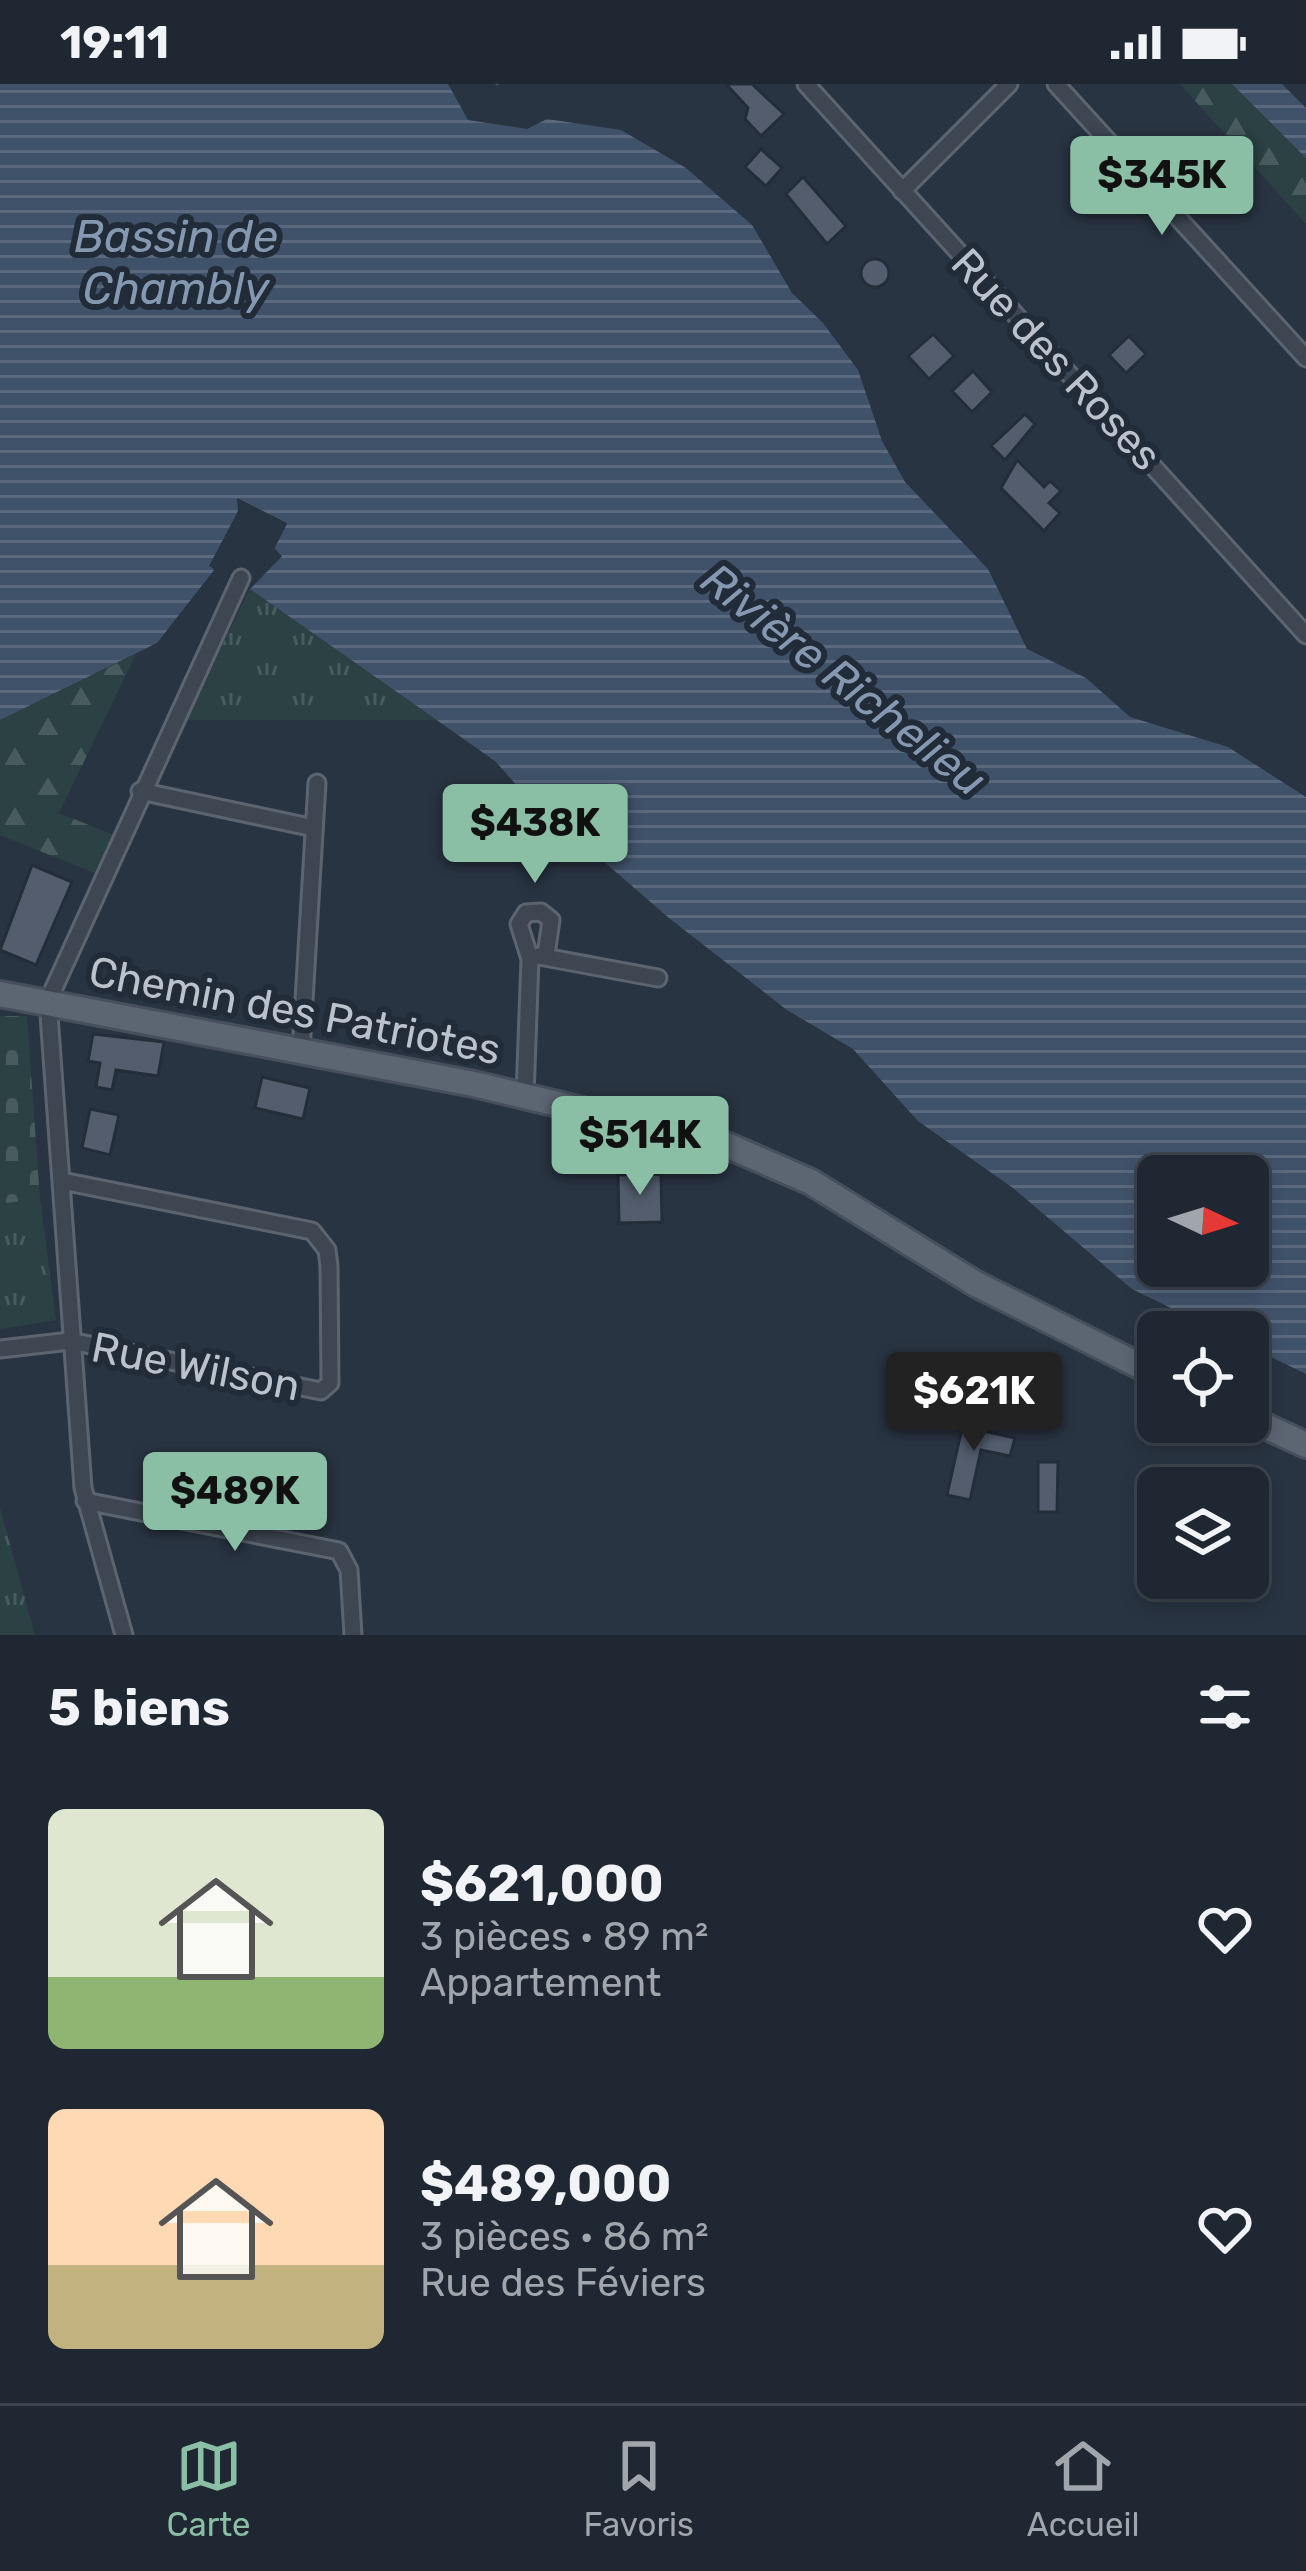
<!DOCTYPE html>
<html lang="fr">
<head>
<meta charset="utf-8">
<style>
	body { margin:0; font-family:Rubik,sans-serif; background:#272f3a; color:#f1f3f6; height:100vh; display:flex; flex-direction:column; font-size:45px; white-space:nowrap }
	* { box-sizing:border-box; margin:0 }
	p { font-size:39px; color:#a1a5ac }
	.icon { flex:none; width:66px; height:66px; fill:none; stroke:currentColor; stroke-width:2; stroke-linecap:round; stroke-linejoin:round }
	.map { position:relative; height:1551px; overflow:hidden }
	.drawer { display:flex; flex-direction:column; background:#1f2732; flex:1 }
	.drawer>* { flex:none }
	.needle { width:78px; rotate:94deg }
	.tools { position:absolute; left:1137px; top:1071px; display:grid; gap:24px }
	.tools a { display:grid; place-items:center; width:132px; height:132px; border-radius:18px; background:#1f2732; box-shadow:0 6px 18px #0003,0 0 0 3px #3c444d; font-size:60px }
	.price { position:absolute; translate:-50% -102px; padding:0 27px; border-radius:12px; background:#8abfa5; color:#111; font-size:39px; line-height:78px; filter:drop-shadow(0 3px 6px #0008) }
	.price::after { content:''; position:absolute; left:50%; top:72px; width:36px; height:27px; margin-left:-18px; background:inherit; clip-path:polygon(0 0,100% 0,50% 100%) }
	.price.current { background:#222; color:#fff }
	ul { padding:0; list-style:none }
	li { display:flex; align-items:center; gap:36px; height:300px; padding:0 48px }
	li span { display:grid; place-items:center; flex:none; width:336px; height:240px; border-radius:18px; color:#555 }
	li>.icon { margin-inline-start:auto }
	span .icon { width:144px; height:144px; fill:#fffc; stroke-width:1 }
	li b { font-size:51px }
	h2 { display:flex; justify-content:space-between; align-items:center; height:144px; padding:0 48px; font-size:51px }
	.status { display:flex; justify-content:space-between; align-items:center; height:84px; padding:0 60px; background:#1f2732; direction:ltr }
	.status svg { height:33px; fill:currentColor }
	.menu { display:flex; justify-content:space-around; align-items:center; height:168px; border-top:3px solid #3c444d; background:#1f2732; font-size:33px; color:#a1a5ac }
	.menu a { display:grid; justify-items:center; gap:6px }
	.menu .current { color:#8abfa5 }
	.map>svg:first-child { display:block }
	.forest { fill:url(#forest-firs) }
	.cemetery { fill:url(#cemetery-stones) }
	.park { fill:url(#park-tufts) }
	.water { fill:url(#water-rules); fill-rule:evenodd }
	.pier { fill:#293442 }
	.building { fill:#535d6d; stroke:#242d3a; stroke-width:3 }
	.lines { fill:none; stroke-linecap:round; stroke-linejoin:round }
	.minor-casing { stroke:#5c6470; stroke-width:21 }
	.primary-casing { stroke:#474f5c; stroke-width:30 }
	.path { stroke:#4a5d60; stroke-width:3; stroke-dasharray:9 9; stroke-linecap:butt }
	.minor { stroke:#3e4652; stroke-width:15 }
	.primary { stroke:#5c6572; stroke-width:24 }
	.labels { text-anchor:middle; stroke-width:12; stroke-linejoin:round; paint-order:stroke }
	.street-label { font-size:42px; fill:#bbc2cc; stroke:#222b38 }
	.water-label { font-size:45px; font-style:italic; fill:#8598b1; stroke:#222b38 }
</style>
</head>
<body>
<div class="status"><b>19:11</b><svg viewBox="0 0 49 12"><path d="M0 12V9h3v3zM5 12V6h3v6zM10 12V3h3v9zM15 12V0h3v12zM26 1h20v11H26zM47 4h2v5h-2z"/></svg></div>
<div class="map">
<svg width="1306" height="1551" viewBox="0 0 1306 1551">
	<defs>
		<pattern id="forest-firs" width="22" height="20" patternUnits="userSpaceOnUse" patternTransform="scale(3)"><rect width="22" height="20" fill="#2b4143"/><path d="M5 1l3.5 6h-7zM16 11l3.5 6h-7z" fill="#485b5d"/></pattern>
		<pattern id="cemetery-stones" width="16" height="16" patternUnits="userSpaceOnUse" patternTransform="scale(3)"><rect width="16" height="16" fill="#2b4143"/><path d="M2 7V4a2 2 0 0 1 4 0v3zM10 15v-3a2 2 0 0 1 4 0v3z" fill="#485b5d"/></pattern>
		<pattern id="park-tufts" width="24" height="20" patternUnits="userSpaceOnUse" patternTransform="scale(3)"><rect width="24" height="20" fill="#2b4143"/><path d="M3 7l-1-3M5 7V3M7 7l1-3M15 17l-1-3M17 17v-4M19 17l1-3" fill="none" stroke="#485b5d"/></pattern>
		<pattern id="water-rules" width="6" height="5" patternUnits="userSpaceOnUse" patternTransform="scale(3)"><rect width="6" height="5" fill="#40526a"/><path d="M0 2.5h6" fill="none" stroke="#5a697e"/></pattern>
	</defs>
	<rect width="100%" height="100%" fill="#293442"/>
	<g class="forest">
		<path d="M1180 0H1232L1306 74V140Z"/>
		<path d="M136 570 59 729 114 751 97 790 0 751V636Z"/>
	</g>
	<path class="cemetery" d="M0 932H27L40 1115 0 1120Z"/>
	<g class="park">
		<path d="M250 505 436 636H185Z"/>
		<path d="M40 1115 56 1236 0 1245V1120Z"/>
		<path d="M0 1424 35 1551H0Z"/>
	</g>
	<g class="water">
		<path d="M0 0H448L468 36 527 45 547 35 621 46 686 84 752 141 792 209 823 239 858 286 882 357 905 398 988 485 1027 565 1086 594 1130 633 1228 663 1306 713V1290L1248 1262V1248H1220L1132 1205 1013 1104 918 1037 853 965 787 926 669 834 521 706 495 677 250 505 281 473 274 465 287 440 238 415V427L210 481 214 486 157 559 0 636ZM1158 1092H1248V1182H1158Z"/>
		<path d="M1232 0H1282L1306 24V74Z"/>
	</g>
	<path class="pier" d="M237 414 287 439 274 464 282 472 250 505 245 502 273 472 268 463 279 442 243 424 217 480 220 488 209 482 238 428Z"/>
	<g class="building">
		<path d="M726 0H752L784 30 761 52 745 35 748 24Z"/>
		<path d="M761 65 782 84 766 102 745 83Z"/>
		<path d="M803 93 846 142 827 160 786 110Z"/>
		<circle cx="875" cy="189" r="14"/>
		<path d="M933 250 954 272 929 295 908 272Z"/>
		<path d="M1129 252 1146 270 1126 289 1109 271Z"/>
		<path d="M973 287 992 308 972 328 952 307Z"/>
		<path d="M1025 330 1035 340 1005 376 991 362Z"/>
		<path d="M1017 376 1044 403 1050 397 1061 407 1049 419 1060 429 1044 447 1001 404Z"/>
		<path d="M32 781 72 798 36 881 0 866Z"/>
		<path d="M93 950 164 958 158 992 116 986 112 1006 96 1003 100 979 88 977Z"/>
		<path d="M262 993 310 1004 303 1035 255 1024Z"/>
		<path d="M90 1025 119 1031 110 1071 82 1064Z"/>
		<path d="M661 1090 662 1138 619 1139 618 1091Z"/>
		<path d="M1032 1277H1056L1055 1305H1031Z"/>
		<path d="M967 1322 980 1325 975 1345 1015 1354 1010 1372 981 1366 970 1416 947 1411Z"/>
		<path d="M1038 1378H1058L1057 1428H1038Z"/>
	</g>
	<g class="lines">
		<g class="minor-casing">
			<g id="minor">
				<path d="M806 0 1306 551"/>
				<path d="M1056 0 1306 274"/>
				<path d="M902 107 1009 0"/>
				<path d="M140 707 314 744"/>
				<path d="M539 872 658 894"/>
				<path d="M301 966 317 699"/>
				<path d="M525 1012 530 875 519 840 526 829 541 828 551 836 546 871"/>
				<path d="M0 1265 70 1257 321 1307 330 1299 329 1182 327 1166 312 1147 62 1097"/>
				<path d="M85 1417 339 1467 349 1486 353 1551"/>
				<path d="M124 1551 83 1404 48 917 241 494"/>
			</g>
		</g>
		<g class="primary-casing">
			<g id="primary">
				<path d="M0 910 474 1000 724 1060 811 1098 976 1200 1158 1291"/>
				<path d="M1248 1334 1306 1361"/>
			</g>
		</g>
		<path class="path" d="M497 1V0"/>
		<use href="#minor" class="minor"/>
		<use href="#primary" class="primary"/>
	</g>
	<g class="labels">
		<g class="street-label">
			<text transform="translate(1057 275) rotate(47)" y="15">Rue des Roses</text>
			<text transform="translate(295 926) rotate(11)" y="15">Chemin des Patriotes</text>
			<text transform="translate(196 1282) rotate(11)" y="15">Rue Wilson</text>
		</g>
		<g class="water-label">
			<text x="176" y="168">Bassin de<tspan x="176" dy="52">Chambly</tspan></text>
			<text transform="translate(844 595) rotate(38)" y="16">Rivière Richelieu</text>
		</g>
	</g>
</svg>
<div class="tools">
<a><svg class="needle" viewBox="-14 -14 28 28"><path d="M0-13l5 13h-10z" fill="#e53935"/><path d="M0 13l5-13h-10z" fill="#a1a5ac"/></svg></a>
<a><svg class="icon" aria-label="locate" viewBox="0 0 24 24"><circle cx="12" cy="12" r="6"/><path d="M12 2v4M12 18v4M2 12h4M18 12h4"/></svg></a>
<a><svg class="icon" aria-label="layers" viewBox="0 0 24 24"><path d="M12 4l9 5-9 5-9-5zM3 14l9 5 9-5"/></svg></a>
</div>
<b class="price" style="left:1162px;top:154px">$345K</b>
<b class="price" style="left:535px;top:802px">$438K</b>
<b class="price" style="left:640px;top:1114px">$514K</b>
<b class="price current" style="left:974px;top:1370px">$621K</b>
<b class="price" style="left:235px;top:1470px">$489K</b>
</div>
<section class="drawer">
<h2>5 biens<svg class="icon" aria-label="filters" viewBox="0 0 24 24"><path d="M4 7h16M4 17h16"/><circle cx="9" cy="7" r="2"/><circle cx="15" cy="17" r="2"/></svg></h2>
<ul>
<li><span style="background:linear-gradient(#dfe7d0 70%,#8fb573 0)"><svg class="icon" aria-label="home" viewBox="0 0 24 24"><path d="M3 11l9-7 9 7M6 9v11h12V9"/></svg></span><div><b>$621,000</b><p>3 pièces · 89 m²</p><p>Appartement</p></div><svg class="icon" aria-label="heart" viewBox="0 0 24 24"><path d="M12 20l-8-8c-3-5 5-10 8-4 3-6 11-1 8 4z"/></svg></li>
<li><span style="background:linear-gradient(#ffd9b3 65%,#c2b280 0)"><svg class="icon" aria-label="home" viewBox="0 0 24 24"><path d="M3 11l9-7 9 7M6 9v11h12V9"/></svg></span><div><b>$489,000</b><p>3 pièces · 86 m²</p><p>Rue des Féviers</p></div><svg class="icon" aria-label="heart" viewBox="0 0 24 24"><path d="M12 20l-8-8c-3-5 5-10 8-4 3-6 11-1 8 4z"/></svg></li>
</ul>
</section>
<nav class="menu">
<a class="current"><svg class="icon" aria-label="map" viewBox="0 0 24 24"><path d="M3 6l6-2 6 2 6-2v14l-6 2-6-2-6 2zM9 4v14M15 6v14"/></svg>Carte</a>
<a><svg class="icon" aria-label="saved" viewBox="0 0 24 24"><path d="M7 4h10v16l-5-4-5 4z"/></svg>Favoris</a>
<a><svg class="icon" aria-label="home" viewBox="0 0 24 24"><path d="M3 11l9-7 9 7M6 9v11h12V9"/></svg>Accueil</a>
</nav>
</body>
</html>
